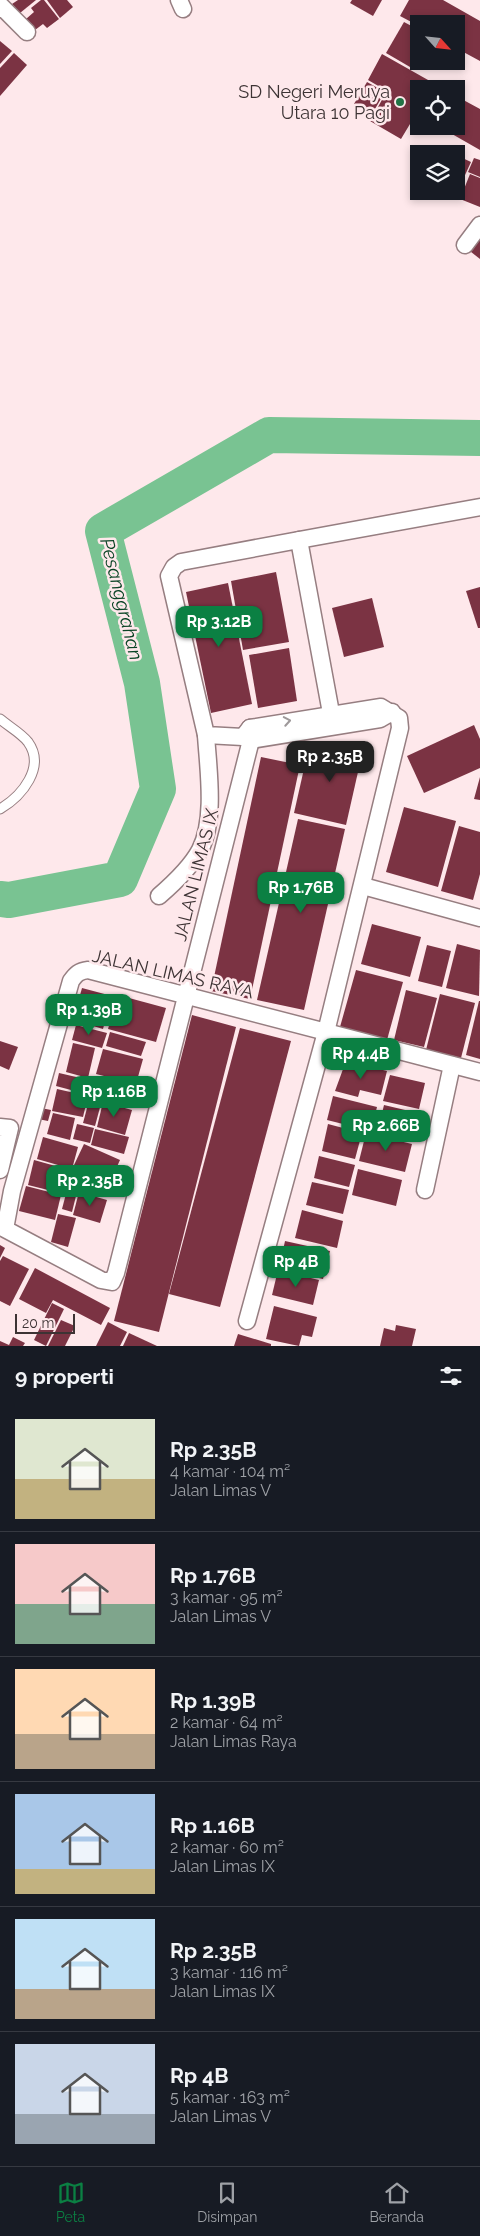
<!DOCTYPE html>
<html lang="id">
<head>
<meta charset="utf-8">
<style>
	body { margin:0; font-family:Raleway,sans-serif; background:#242831; color:#f1f3f6; height:100vh; display:flex; flex-direction:column; font-size:19px; white-space:nowrap }
	* { box-sizing:border-box; margin:0 }
	p { font-size:16px; color:#9ea1a6 }
	.icon { flex:none; width:28px; height:28px; fill:none; stroke:currentColor; stroke-width:2; stroke-linecap:round; stroke-linejoin:round }
	.map { position:relative; height:1346px; overflow:hidden }
	.side { display:flex; flex-direction:column; background:#171b24; flex:1 }
	.side>* { flex:none }
	.needle { width:32px; rotate:117deg }
	.controls { position:absolute; left:410px; top:15px; display:grid; gap:10px }
	.controls a { display:grid; place-items:center; width:55px; height:55px; border-radius:0px; background:#171b24; box-shadow:0 2px 8px #0003; font-size:25px }
	.scale { position:absolute; left:15px; bottom:12px; width:60px; box-sizing:border-box; padding-left:5px; border:2px solid #3d3334; border-top:0; font-size:14px; line-height:18px; white-space:nowrap; color:#3d3334; -webkit-text-stroke:4px #fee8eb; paint-order:stroke }
	.price { position:absolute; translate:-50% -42px; padding:0 11px; border-radius:10px; background:#0b8043; color:#fff; font-size:16px; line-height:32px; filter:drop-shadow(0 1px 2px #0008) }
	.price::after { content:''; position:absolute; left:50%; top:30px; width:15px; height:11px; margin-left:-8px; background:inherit; clip-path:polygon(0 0,100% 0,50% 100%) }
	.price.current { background:#222; color:#fff }
	ul { padding:0; list-style:none }
	li { display:flex; align-items:center; gap:15px; height:125px; padding:0 15px }
	li+li { border-top:1px solid #363941 }
	li span { display:grid; place-items:center; flex:none; width:140px; height:100px; border-radius:0px; color:#555 }
	li>.icon { margin-inline-start:auto }
	span .icon { width:60px; height:60px; fill:#fffc; stroke-width:1 }
	li b { font-size:21px }
	h2 { display:flex; justify-content:space-between; align-items:center; height:60px; padding:0 15px; font-size:21px }
	.tab-bar { display:flex; justify-content:space-around; align-items:center; height:70px; border-top:1px solid #363941; background:#171b24; font-size:14px; color:#9ea1a6 }
	.tab-bar a { display:grid; justify-items:center; gap:2px }
	.tab-bar .current { color:#0b8043 }
	.map>svg:first-child { display:block }
	.lines { fill:none; stroke-linecap:round; stroke-linejoin:round }
	.river { stroke:#79c392; stroke-width:36 }
	.building { fill:#7b3343 }
	.lane-casing { stroke:#967e81; stroke-width:11 }
	.street-casing { stroke:#967e81; stroke-width:19 }
	.lane { stroke:#fff; stroke-width:9 }
	.street { stroke:#fff; stroke-width:16 }
	.oneway { stroke:#9e999a }
	.poi-dot { fill:#207345; stroke:#fee8eb; stroke-width:2 }
	.labels { text-anchor:middle; stroke-width:5; stroke-linejoin:round; paint-order:stroke }
	.poi-label { font-size:18px; fill:#3d3334; stroke:#fee8eb; text-anchor:end }
	.street-label { font-size:18px; fill:#3d3334; stroke:#fee8eb }
	.water-label { font-size:19px; font-style:italic; fill:#0a4425; stroke:#fee8eb }
</style>
</head>
<body>
<div class="map">
<svg width="480" height="1346" viewBox="0 0 480 1346">
	<rect width="100%" height="100%" fill="#fee8eb"/>
	<g class="lines">
		<path class="river" d="M0 899 9 900 120 879 158 789 142 683 103 531 269 435 480 438"/>
	</g>
	<g class="building">
		<path d="M18 0H36L20 13 12 4Z"/>
		<path d="M41 0H44L59 19 47 28 43 24 35 30 26 19 34 12 31 8Z"/>
		<path d="M47 0H67L73 7 60 18Z"/>
		<path d="M352 0H382L373 16 350 3Z"/>
		<path d="M409 0H443L480 21V61L456 48V24H419V26L400 16Z"/>
		<path d="M404 22 419 30V51L410 67 386 53Z"/>
		<path d="M0 41 12 51 0 64Z"/>
		<path d="M14 53 27 65 0 96V68Z"/>
		<path d="M382 54 444 89H419V115L416 114 401 139 370 121 387 91 368 80Z"/>
		<path d="M367 82 385 92 372 114 354 104Z"/>
		<path d="M456 96 480 109V150L438 126H456Z"/>
		<path d="M438 146 453 154H435Z"/>
		<path d="M456 155 471 162 460 186 456 184Z"/>
		<path d="M474 158 480 160V177L468 172Z"/>
		<path d="M470 174 480 178V207L460 199Z"/>
		<path d="M480 233V259L466 248Z"/>
		<path d="M276 572 289 642 243 650 231 581Z"/>
		<path d="M228 583 252 704 211 713 186 592Z"/>
		<path d="M480 587V628H478L466 591Z"/>
		<path d="M372 598 384 647 344 657 332 608Z"/>
		<path d="M289 648 297 701 258 708 249 655Z"/>
		<path d="M474 725 480 739V768L424 793 407 756Z"/>
		<path d="M365 741 346 825 294 813 308 751Z"/>
		<path d="M261 757 300 765 250 999 211 991Z"/>
		<path d="M480 777V800L474 799Z"/>
		<path d="M404 807 456 821 438 887 386 872Z"/>
		<path d="M298 819 345 829 304 1010 257 1000Z"/>
		<path d="M459 826 480 832V874L473 900 441 891Z"/>
		<path d="M372 924 421 937 410 977 361 964Z"/>
		<path d="M457 944 480 950 479 996 446 988Z"/>
		<path d="M427 945 451 951 442 987 418 981Z"/>
		<path d="M356 970 403 982 387 1040 340 1027Z"/>
		<path d="M82 988 112 996 103 1029 73 1020Z"/>
		<path d="M406 990 437 998 424 1047 394 1040Z"/>
		<path d="M440 994 475 1003 461 1058 426 1050Z"/>
		<path d="M118 995 166 1008 156 1042 108 1029Z"/>
		<path d="M479 1001H480V1059L466 1055Z"/>
		<path d="M192 1015 236 1027 159 1332 114 1321Z"/>
		<path d="M76 1025 107 1033 102 1048 72 1040Z"/>
		<path d="M240 1028 291 1041 220 1307 169 1294Z"/>
		<path d="M110 1032 146 1042 141 1056 106 1046Z"/>
		<path d="M0 1041 18 1047 9 1070 0 1066Z"/>
		<path d="M73 1043 95 1048 88 1078 66 1072Z"/>
		<path d="M103 1049 143 1059 136 1084 96 1074Z"/>
		<path d="M346 1061 387 1071 381 1095 360 1090 358 1097 335 1091Z"/>
		<path d="M59 1073 89 1080 86 1094 56 1086Z"/>
		<path d="M390 1075 425 1083 419 1109 383 1101Z"/>
		<path d="M92 1077 137 1088 132 1105 88 1094Z"/>
		<path d="M57 1089 88 1096 83 1117 52 1111Z"/>
		<path d="M333 1096 377 1107 371 1131 327 1120Z"/>
		<path d="M90 1097 102 1100 95 1126 83 1123Z"/>
		<path d="M103 1102 132 1110 125 1135 97 1127Z"/>
		<path d="M384 1105 422 1114 416 1139 378 1130Z"/>
		<path d="M41 1108 51 1110 48 1121 38 1119Z"/>
		<path d="M53 1113 75 1118 70 1140 47 1134Z"/>
		<path d="M77 1124 94 1128 90 1143 73 1139Z"/>
		<path d="M328 1124 362 1133 355 1159 322 1151Z"/>
		<path d="M95 1129 129 1137 124 1154 91 1145Z"/>
		<path d="M366 1133 412 1144 405 1172 359 1161Z"/>
		<path d="M43 1137 78 1147 72 1169 37 1159Z"/>
		<path d="M84 1144 120 1160 110 1182 74 1165Z"/>
		<path d="M319 1156 355 1165 349 1187 314 1178Z"/>
		<path d="M34 1160 70 1170 64 1194 28 1185Z"/>
		<path d="M358 1169 402 1180 396 1206 352 1195Z"/>
		<path d="M72 1173 111 1182 107 1196 68 1186Z"/>
		<path d="M312 1182 349 1190 343 1214 306 1205Z"/>
		<path d="M26 1186 61 1195 55 1220 19 1211Z"/>
		<path d="M67 1190 77 1192 72 1212 62 1209Z"/>
		<path d="M79 1192 107 1200 100 1223 73 1215Z"/>
		<path d="M302 1210 343 1221 337 1248 295 1238Z"/>
		<path d="M58 1214 76 1218 68 1247 51 1242Z"/>
		<path d="M285 1241 330 1251 323 1279 279 1269Z"/>
		<path d="M0 1245 5 1248 0 1258Z"/>
		<path d="M3 1256 29 1269 10 1306 0 1301V1261Z"/>
		<path d="M35 1268 110 1308 101 1325 53 1300 46 1313 19 1299Z"/>
		<path d="M278 1270 319 1280 313 1305 272 1295Z"/>
		<path d="M52 1303 64 1309 46 1346 34 1340Z"/>
		<path d="M274 1306 317 1317 312 1337 302 1335 299 1346 266 1339Z"/>
		<path d="M61 1320 75 1326 65 1346H48Z"/>
		<path d="M108 1322 127 1332 120 1346H96Z"/>
		<path d="M396 1325 416 1329 412 1346H380L384 1328 395 1331Z"/>
		<path d="M129 1333 157 1346H123Z"/>
		<path d="M238 1334 271 1344V1346H234Z"/>
		<path d="M13 1337 25 1343 23 1346H0V1341L9 1345Z"/>
	</g>
	<g class="lines">
		<g class="lane-casing">
			<path id="lane" d="M0 719C8 726 21 733 28 742 46 767 22 796 0 809"/>
		</g>
		<g class="street-casing">
			<g id="street">
				<path d="M179 0 183 9"/>
				<path d="M0 5 27 32"/>
				<path d="M465 245 480 225"/>
				<path d="M299 540 480 507"/>
				<path d="M331 713 299 540 181 562 174 567 169 576 206 735 243 737 251 740 380 719 392 712"/>
				<path d="M250 728 251 740 116 1273 112 1282 101 1280 5 1229 12 1191 71 981C76 974 79 971 88 970L480 1072"/>
				<path d="M243 737 250 728 381 707 399 718 400 728 326 1032 247 1321"/>
				<path d="M363 886 480 918"/>
				<path d="M159 896C174 883 191 867 200 850 216 819 208 768 206 735"/>
				<path d="M0 1127 10 1128 0 1170"/>
				<path d="M425 1190 452 1065"/>
			</g>
		</g>
		<use href="#lane" class="lane"/>
		<use href="#street" class="street"/>
	</g>
	<defs><path id="oneway-chevron" d="M-2-3.5L2.5 0L-2 3.5" fill="none" stroke-width="1.6" stroke-linecap="round" stroke-linejoin="round" transform="scale(1.25)"/></defs>
	<use class="oneway" href="#oneway-chevron" transform="translate(287 721) rotate(-10)"/>
	<circle class="poi-dot" cx="400" cy="102" r="5"/>
	<g class="labels">
		<g class="poi-label">
			<text x="390" y="98">SD Negeri Meruya<tspan x="390" dy="21">Utara 10 Pagi</tspan></text>
		</g>
		<g class="street-label">
			<text transform="translate(196 875) rotate(-76)" y="6">JALAN LIMAS IX</text>
			<text transform="translate(173 974) rotate(13)" y="6">JALAN LIMAS RAYA</text>
		</g>
		<g class="water-label">
			<text transform="translate(122 599) rotate(76)" y="7">Pesanggrahan</text>
		</g>
	</g>
</svg>
<div class="controls">
<a><svg class="needle" viewBox="-14 -14 28 28"><path d="M0-13l5 13h-10z" fill="#e53935"/><path d="M0 13l5-13h-10z" fill="#9ea1a6"/></svg></a>
<a><svg class="icon" aria-label="locate" viewBox="0 0 24 24"><circle cx="12" cy="12" r="6"/><path d="M12 2v4M12 18v4M2 12h4M18 12h4"/></svg></a>
<a><svg class="icon" aria-label="layers" viewBox="0 0 24 24"><path d="M12 4l9 5-9 5-9-5zM3 14l9 5 9-5"/></svg></a>
</div>
<div class="scale">20 m</div>
<b class="price" style="left:219px;top:648px">Rp 3.12B</b>
<b class="price current" style="left:330px;top:783px">Rp 2.35B</b>
<b class="price" style="left:301px;top:914px">Rp 1.76B</b>
<b class="price" style="left:89px;top:1036px">Rp 1.39B</b>
<b class="price" style="left:361px;top:1080px">Rp 4.4B</b>
<b class="price" style="left:114px;top:1118px">Rp 1.16B</b>
<b class="price" style="left:386px;top:1152px">Rp 2.66B</b>
<b class="price" style="left:90px;top:1207px">Rp 2.35B</b>
<b class="price" style="left:296px;top:1288px">Rp 4B</b>
</div>
<section class="side">
<h2>9 properti<svg class="icon" aria-label="filters" viewBox="0 0 24 24"><path d="M4 7h16M4 17h16"/><circle cx="9" cy="7" r="2"/><circle cx="15" cy="17" r="2"/></svg></h2>
<ul>
<li><span style="background:linear-gradient(#dfe7d0 60%,#c2b280 0)"><svg class="icon" aria-label="home" viewBox="0 0 24 24"><path d="M3 11l9-7 9 7M6 9v11h12V9"/></svg></span><div><b>Rp 2.35B</b><p>4 kamar · 104 m²</p><p>Jalan Limas V</p></div></li>
<li><span style="background:linear-gradient(#f6c9c9 60%,#7fa58c 0)"><svg class="icon" aria-label="home" viewBox="0 0 24 24"><path d="M3 11l9-7 9 7M6 9v11h12V9"/></svg></span><div><b>Rp 1.76B</b><p>3 kamar · 95 m²</p><p>Jalan Limas V</p></div></li>
<li><span style="background:linear-gradient(#ffd9b3 65%,#b9a48a 0)"><svg class="icon" aria-label="home" viewBox="0 0 24 24"><path d="M3 11l9-7 9 7M6 9v11h12V9"/></svg></span><div><b>Rp 1.39B</b><p>2 kamar · 64 m²</p><p>Jalan Limas Raya</p></div></li>
<li><span style="background:linear-gradient(#a9c7e8 75%,#c2b280 0)"><svg class="icon" aria-label="home" viewBox="0 0 24 24"><path d="M3 11l9-7 9 7M6 9v11h12V9"/></svg></span><div><b>Rp 1.16B</b><p>2 kamar · 60 m²</p><p>Jalan Limas IX</p></div></li>
<li><span style="background:linear-gradient(#bfe0f5 70%,#b9a48a 0)"><svg class="icon" aria-label="home" viewBox="0 0 24 24"><path d="M3 11l9-7 9 7M6 9v11h12V9"/></svg></span><div><b>Rp 2.35B</b><p>3 kamar · 116 m²</p><p>Jalan Limas IX</p></div></li>
<li><span style="background:linear-gradient(#c9d6e8 70%,#9aa5b1 0)"><svg class="icon" aria-label="home" viewBox="0 0 24 24"><path d="M3 11l9-7 9 7M6 9v11h12V9"/></svg></span><div><b>Rp 4B</b><p>5 kamar · 163 m²</p><p>Jalan Limas V</p></div></li>
</ul>
</section>
<nav class="tab-bar">
<a class="current"><svg class="icon" aria-label="map" viewBox="0 0 24 24"><path d="M3 6l6-2 6 2 6-2v14l-6 2-6-2-6 2zM9 4v14M15 6v14"/></svg>Peta</a>
<a><svg class="icon" aria-label="saved" viewBox="0 0 24 24"><path d="M7 4h10v16l-5-4-5 4z"/></svg>Disimpan</a>
<a><svg class="icon" aria-label="home" viewBox="0 0 24 24"><path d="M3 11l9-7 9 7M6 9v11h12V9"/></svg>Beranda</a>
</nav>
</body>
</html>
